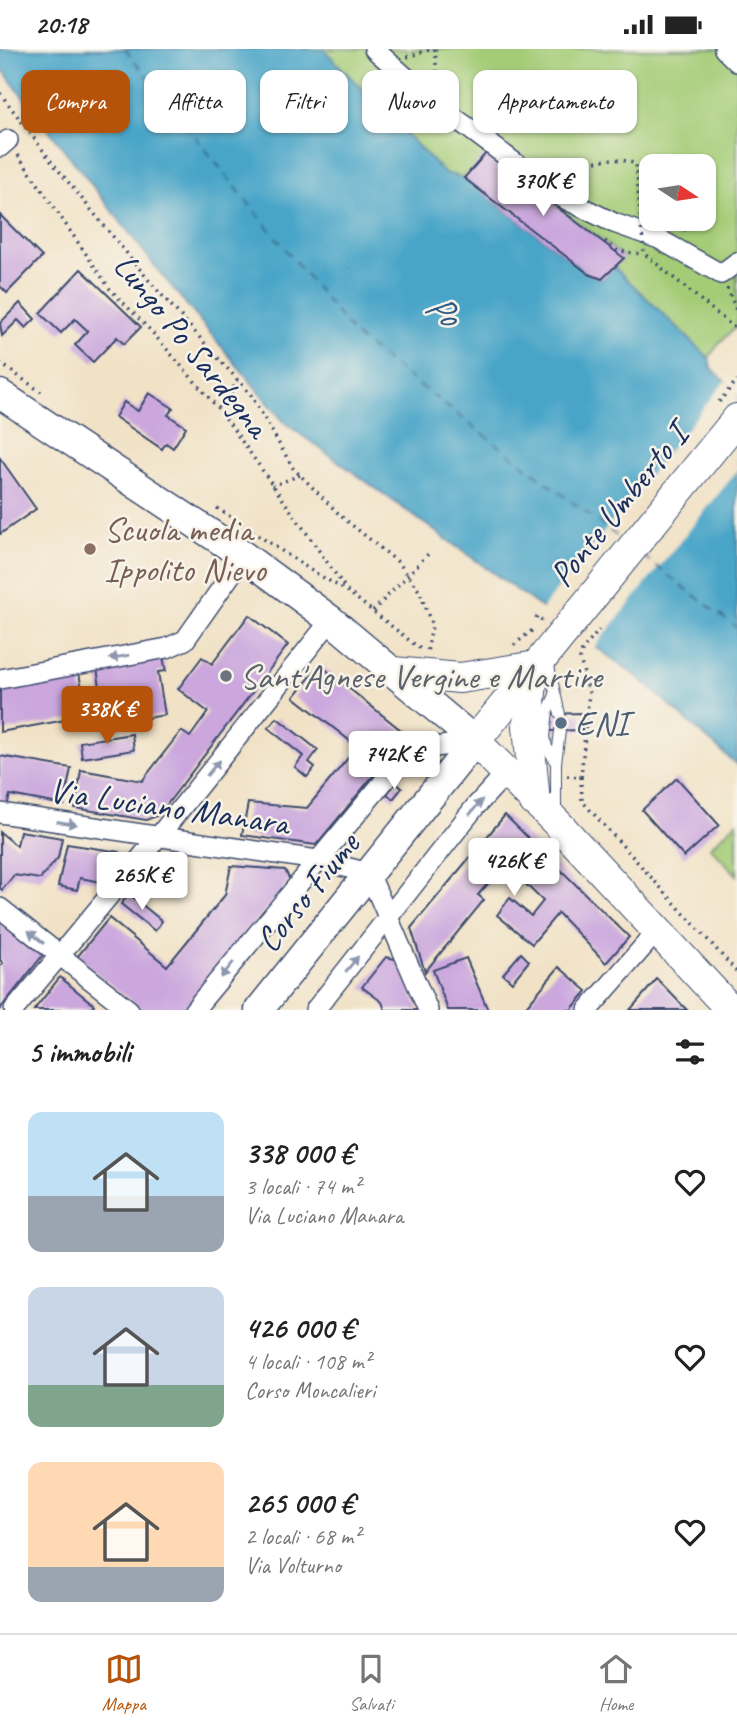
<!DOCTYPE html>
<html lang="it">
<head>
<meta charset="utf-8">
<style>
	body { margin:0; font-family:Caveat,sans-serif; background:#f2f2f2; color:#222; height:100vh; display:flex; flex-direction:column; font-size:26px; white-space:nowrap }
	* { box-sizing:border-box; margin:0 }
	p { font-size:23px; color:#767676 }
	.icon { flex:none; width:38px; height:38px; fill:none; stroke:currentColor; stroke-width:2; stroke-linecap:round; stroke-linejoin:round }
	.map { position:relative; height:961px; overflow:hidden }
	.panel { display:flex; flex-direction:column; background:#fff; flex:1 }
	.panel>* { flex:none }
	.top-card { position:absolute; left:21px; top:21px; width:696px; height:63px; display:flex; gap:14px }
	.needle { width:46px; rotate:102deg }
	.buttons { position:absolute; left:639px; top:105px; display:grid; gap:14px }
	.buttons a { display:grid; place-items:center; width:77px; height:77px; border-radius:14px; background:#fff; box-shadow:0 2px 5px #0004; font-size:35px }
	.price { position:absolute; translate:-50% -60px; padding:0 16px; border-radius:7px; background:#fff; color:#222; font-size:23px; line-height:46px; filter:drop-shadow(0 2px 4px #0008) }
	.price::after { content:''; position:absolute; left:50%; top:42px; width:21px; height:16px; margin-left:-10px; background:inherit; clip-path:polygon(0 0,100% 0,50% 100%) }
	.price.on { background:#b45309; color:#fff }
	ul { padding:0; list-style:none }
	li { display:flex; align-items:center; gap:21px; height:175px; padding:0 28px }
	li span { display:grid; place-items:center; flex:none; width:196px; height:140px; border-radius:14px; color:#555 }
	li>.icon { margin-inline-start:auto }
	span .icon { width:84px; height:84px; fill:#fffc; stroke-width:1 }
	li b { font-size:30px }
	h2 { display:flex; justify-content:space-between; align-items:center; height:84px; padding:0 28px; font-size:30px }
	.tag { padding:0 24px; border-radius:14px; background:#fff; box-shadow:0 2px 5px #0004; font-size:24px; line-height:63px }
	.tag.on { background:#b45309; color:#fff }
	.status { display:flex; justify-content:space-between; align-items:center; height:49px; padding:0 35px; background:#fff; direction:ltr }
	.status svg { height:19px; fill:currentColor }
	.menu { display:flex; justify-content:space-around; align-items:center; height:98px; border-top:2px solid #e0e0e0; background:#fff; font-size:19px; color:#767676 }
	.menu a { display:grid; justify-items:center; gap:4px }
	.menu .on { color:#b45309 }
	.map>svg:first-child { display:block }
	.green { fill:#a4cc77; stroke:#607e6a; stroke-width:2; fill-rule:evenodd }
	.water { fill:#49a5c8; stroke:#326a93; stroke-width:2 }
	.pier { fill:#f1e2c6 }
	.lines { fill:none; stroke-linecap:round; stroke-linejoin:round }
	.ferry { stroke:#2b5883; stroke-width:2; stroke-dasharray:9 7; stroke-linecap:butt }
	.building { fill:#cba7de }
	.lane-casing { stroke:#3b4a6e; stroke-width:12 }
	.street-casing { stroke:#3b4a6e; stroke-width:22 }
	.secondary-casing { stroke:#3b4a6e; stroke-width:31 }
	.primary-casing { stroke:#3b4a6e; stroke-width:32 }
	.path { stroke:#3b4a6e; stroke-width:3.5; stroke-dasharray:2 5; stroke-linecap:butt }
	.lane { stroke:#fff; stroke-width:10 }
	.street { stroke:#fff; stroke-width:19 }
	.secondary { stroke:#fff; stroke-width:28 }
	.primary { stroke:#fff; stroke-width:30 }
	.path-bridge { stroke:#3b4a6e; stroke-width:3.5; stroke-dasharray:2 5; stroke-linecap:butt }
	.tree { fill:#8e9590 }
	.oneway { fill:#8d97ae }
	.education-dot { fill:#8d6e63; stroke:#f7f3e8; stroke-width:2.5 }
	.worship-dot { fill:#6b7280; stroke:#f7f3e8; stroke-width:2.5 }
	.service-dot { fill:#5c6f8a; stroke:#f7f3e8; stroke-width:2.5 }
	.labels { text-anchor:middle; stroke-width:5; stroke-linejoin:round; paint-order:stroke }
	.street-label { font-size:35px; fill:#1b2f5e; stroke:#f7f3e8 }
	.education-label { font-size:35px; fill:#785e54; stroke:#f7f3e8; text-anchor:start }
	.worship-label { font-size:35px; fill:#5b616d; stroke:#f7f3e8; text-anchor:start }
	.service-label { font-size:35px; fill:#4e5e75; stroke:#f7f3e8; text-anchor:start }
	.water-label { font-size:37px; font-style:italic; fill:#2b5883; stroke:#f7f3e8 }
</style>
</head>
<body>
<div class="status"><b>20:18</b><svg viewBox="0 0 49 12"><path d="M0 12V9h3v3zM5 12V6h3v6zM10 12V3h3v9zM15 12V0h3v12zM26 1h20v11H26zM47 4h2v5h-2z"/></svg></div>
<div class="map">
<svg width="737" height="961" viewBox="0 0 737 961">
	<rect width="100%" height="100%" fill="#f7f3e8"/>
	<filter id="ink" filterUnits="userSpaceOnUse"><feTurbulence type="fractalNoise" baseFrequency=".0143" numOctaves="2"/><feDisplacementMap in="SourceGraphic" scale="14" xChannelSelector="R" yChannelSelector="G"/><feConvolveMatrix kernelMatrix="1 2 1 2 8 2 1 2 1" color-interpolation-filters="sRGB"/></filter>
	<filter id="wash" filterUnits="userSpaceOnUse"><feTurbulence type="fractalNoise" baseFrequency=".00686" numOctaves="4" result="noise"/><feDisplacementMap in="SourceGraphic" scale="28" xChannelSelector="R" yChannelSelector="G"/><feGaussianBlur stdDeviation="1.57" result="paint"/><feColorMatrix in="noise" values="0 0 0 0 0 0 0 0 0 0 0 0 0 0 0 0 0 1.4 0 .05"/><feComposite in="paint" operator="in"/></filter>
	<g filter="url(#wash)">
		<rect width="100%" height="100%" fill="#f1e2c6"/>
		<g class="green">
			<path d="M323 0H737V277L719 294 709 309 614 218 623 208 487 104 464 129 444 124ZM651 117H704V170H651Z"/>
			<path d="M737 773V826L710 798Z"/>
		</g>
		<path class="water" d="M0 0H323L444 124 464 129 589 225 602 230 614 218 709 309 711 318 737 345V716L639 629 285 374 162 226 13 35 0 17Z"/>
		<path class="pier" d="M725 332 737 341V422L593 600 540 562Z"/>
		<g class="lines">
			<g class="ferry">
				<path d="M125 0 355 287 622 491"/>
				<path d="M643 507 737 579"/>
			</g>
		</g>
		<g id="blocks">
			<g class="building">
				<path d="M486 104 624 209 602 230 589 225 464 129Z"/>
				<path d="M0 166 42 208 7 244 0 237Z"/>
				<path d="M81 220 141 278 124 295 117 288 93 313 75 296 88 282 75 270 61 284 40 264Z"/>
				<path d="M20 254 35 270 26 279 18 271 2 287 0 274Z"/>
				<path d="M149 344 173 359 168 366 186 378 173 399 166 394 162 400 115 368 124 353 138 362Z"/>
				<path d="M0 409 36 460 0 485Z"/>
				<path d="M249 566 288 596 159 766 146 771 75 759 81 721 142 732 181 682 190 688 208 663 178 640 202 608 212 615Z"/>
				<path d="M163 608 166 622 158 623 165 666 106 676 97 619Z"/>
				<path d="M320 616 407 686 316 796 242 786 248 754 307 759 348 709 358 719 368 706 294 648Z"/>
				<path d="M79 624 87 667 0 683V638Z"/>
				<path d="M581 664 582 681 551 682 550 665Z"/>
				<path d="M277 669 318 701 309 713 315 718 307 728 295 718 303 707 268 679Z"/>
				<path d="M132 685 134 701 82 709 80 693Z"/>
				<path d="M0 707 71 719 64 756 10 746 7 757 0 755Z"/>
				<path d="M677 729 719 776 684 808 642 761Z"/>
				<path d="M396 734 402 739 393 750 387 745Z"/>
				<path d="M505 766 629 888 606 914 558 864 532 895 497 866 510 849 531 867 543 852 505 815 478 846 484 851 425 923 411 879Z"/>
				<path d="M20 782 62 789 58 809 40 830 14 826 2 841 0 839V783L17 797Z"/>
				<path d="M67 795 119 803 121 809 101 833 80 829 77 841 58 837Z"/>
				<path d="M231 817 285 821 290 831 185 961H142L77 908 109 869 167 917 225 846Z"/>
				<path d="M129 845 162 872 155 882 121 855Z"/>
				<path d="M0 871 43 906 0 960V917L3 914 0 911Z"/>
				<path d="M521 904 529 912 512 933 503 925Z"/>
				<path d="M386 908 399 911 419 961H385L382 953 362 938Z"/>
				<path d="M466 909 488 961H448L433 921Z"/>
				<path d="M559 918 587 942 571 961H523Z"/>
				<path d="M60 928 94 956 90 961H34Z"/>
				<path d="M657 930 687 961H630Z"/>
			</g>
		</g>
	</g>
	<g filter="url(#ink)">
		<use href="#blocks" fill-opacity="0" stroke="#3b4a6e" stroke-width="2"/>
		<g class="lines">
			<g class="lane-casing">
				<g id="lane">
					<path d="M548 613 560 665"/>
					<path d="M555 646 548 661 545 688 547 698 556 714V764"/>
					<path d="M556 714 560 682"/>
				</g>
			</g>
			<g class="street-casing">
				<g id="street">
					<path d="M374 0 435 54 561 148 614 174 659 190 721 225 737 213"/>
					<path d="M724 0 737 13"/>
					<path d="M0 98 8 91"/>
					<path d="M0 630 167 599 185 591 244 507"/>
					<path d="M0 764 317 811 369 824 428 961"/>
					<path d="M0 859 129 961"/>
					<path d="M14 961 158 788 331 571"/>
					<path d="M194 961 409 702 475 692"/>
					<path d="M315 961 475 758 506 724"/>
					<path d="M588 961 657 882"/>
				</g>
			</g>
			<g class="secondary-casing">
				<path id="secondary" d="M0 345 244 507 331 571 475 692 259 961"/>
			</g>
			<g class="primary-casing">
				<g id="primary">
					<path d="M533 621 528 677 535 753"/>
					<path d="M393 623 460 629 537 617"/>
					<path d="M731 961 557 774 475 692 737 370"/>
				</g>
			</g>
			<g class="path">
				<path d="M435 0 437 30"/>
				<path d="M407 8 432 0"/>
				<path d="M0 44 51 112 152 235 251 346 293 419 342 468 399 514 420 543 432 577 427 603"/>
				<path d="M18 106 110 240 151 282 222 364 346 540"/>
				<path d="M565 128C590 111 607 105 636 115L640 164"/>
				<path d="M638 143 651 151"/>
				<path d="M675 170 686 182"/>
				<path d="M605 192 618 202 643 205"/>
				<path d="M646 206 737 281"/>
				<path d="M727 239 737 263"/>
				<path d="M0 314 41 343"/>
				<path d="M719 353 737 331"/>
				<path d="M222 364 237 331"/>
				<path d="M272 437 300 426"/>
				<path d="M217 459 312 522 347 542 423 602"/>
				<path d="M373 562 429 504"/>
				<path d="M536 569 537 567 543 572"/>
				<path d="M514 596 535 579"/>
				<path d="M567 727 581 728 582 752 737 923"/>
				<path d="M581 728 589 643 580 610 582 602 599 581"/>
			</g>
			<use href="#lane" class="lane"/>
			<use href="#street" class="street"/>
			<use href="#secondary" class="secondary"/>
			<use href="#primary" class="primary"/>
			<path class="path-bridge" d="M640 166 644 202"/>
		</g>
		<circle class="tree" cx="595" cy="75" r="7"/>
		<defs><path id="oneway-solid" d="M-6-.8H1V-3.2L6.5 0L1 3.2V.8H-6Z" transform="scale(1.75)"/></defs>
		<g class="oneway">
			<use href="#oneway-solid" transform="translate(119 608) rotate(170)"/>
			<use href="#oneway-solid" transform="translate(213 719) rotate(-51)"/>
			<use href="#oneway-solid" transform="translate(476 758) rotate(-50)"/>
			<use href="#oneway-solid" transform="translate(67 774) rotate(9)"/>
			<use href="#oneway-solid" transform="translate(36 888) rotate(-141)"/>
			<use href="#oneway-solid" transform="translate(352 915) rotate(-51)"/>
			<use href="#oneway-solid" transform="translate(227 921) rotate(129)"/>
		</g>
	</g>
	<circle class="education-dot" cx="90" cy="500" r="7"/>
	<circle class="worship-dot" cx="226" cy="627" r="7"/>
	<circle class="service-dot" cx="561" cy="674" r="7"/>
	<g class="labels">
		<g class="street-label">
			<text transform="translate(192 296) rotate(51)" y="12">Lungo Po Sardegna</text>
			<text transform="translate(618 456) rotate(-51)" y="12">Ponte Umberto I</text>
			<text transform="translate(169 757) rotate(8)" y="12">Via Luciano Manara</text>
			<text transform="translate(307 843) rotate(-51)" y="12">Corso Fiume</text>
		</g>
		<g class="education-label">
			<text x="104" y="492">Scuola media<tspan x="104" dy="40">Ippolito Nievo</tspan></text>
		</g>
		<g class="worship-label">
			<text x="240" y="639">Sant'Agnese Vergine e Martire</text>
		</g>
		<g class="service-label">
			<text x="575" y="686">ENI</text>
		</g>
		<g class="water-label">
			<text transform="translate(443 260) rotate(40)" y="13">Po</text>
		</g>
	</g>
</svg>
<div class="buttons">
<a><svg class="needle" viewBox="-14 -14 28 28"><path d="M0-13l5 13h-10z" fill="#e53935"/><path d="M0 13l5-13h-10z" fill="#767676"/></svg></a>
</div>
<b class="price" style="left:543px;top:169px">370K €</b>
<b class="price on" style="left:107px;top:697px">338K €</b>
<b class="price" style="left:394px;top:742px">742K €</b>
<b class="price" style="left:514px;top:849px">426K €</b>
<b class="price" style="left:142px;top:863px">265K €</b>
<div class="top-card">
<a class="tag on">Compra</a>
<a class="tag">Affitta</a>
<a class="tag">Filtri</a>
<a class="tag">Nuovo</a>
<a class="tag">Appartamento</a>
</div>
</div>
<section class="panel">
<h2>5 immobili<svg class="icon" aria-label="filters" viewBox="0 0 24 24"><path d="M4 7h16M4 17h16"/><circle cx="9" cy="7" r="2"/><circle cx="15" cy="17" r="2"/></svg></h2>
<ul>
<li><span style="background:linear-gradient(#bfe0f5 60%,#9aa5b1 0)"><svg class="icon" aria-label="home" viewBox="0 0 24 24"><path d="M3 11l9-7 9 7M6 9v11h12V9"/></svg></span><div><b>338 000 €</b><p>3 locali · 74 m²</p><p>Via Luciano Manara</p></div><svg class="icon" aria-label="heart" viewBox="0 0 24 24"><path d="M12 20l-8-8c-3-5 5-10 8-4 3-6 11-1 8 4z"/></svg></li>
<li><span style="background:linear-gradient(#c9d6e8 70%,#7fa58c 0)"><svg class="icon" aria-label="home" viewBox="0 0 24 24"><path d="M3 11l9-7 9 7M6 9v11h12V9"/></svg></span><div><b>426 000 €</b><p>4 locali · 108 m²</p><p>Corso Moncalieri</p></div><svg class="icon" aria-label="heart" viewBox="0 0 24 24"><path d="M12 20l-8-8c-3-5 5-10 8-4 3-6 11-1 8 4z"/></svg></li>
<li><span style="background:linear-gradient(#ffd9b3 75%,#9aa5b1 0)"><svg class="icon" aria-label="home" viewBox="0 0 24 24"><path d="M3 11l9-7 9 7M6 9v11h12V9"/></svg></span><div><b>265 000 €</b><p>2 locali · 68 m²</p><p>Via Volturno</p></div><svg class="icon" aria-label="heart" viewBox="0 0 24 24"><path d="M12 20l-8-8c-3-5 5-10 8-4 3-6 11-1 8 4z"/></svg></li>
</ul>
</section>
<nav class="menu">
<a class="on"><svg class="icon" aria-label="map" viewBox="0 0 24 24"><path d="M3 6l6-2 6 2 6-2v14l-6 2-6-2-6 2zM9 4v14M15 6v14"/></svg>Mappa</a>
<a><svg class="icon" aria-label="saved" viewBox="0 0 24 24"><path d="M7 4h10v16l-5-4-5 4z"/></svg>Salvati</a>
<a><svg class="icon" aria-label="home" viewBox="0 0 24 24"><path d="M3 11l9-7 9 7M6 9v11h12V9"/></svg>Home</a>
</nav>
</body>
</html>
